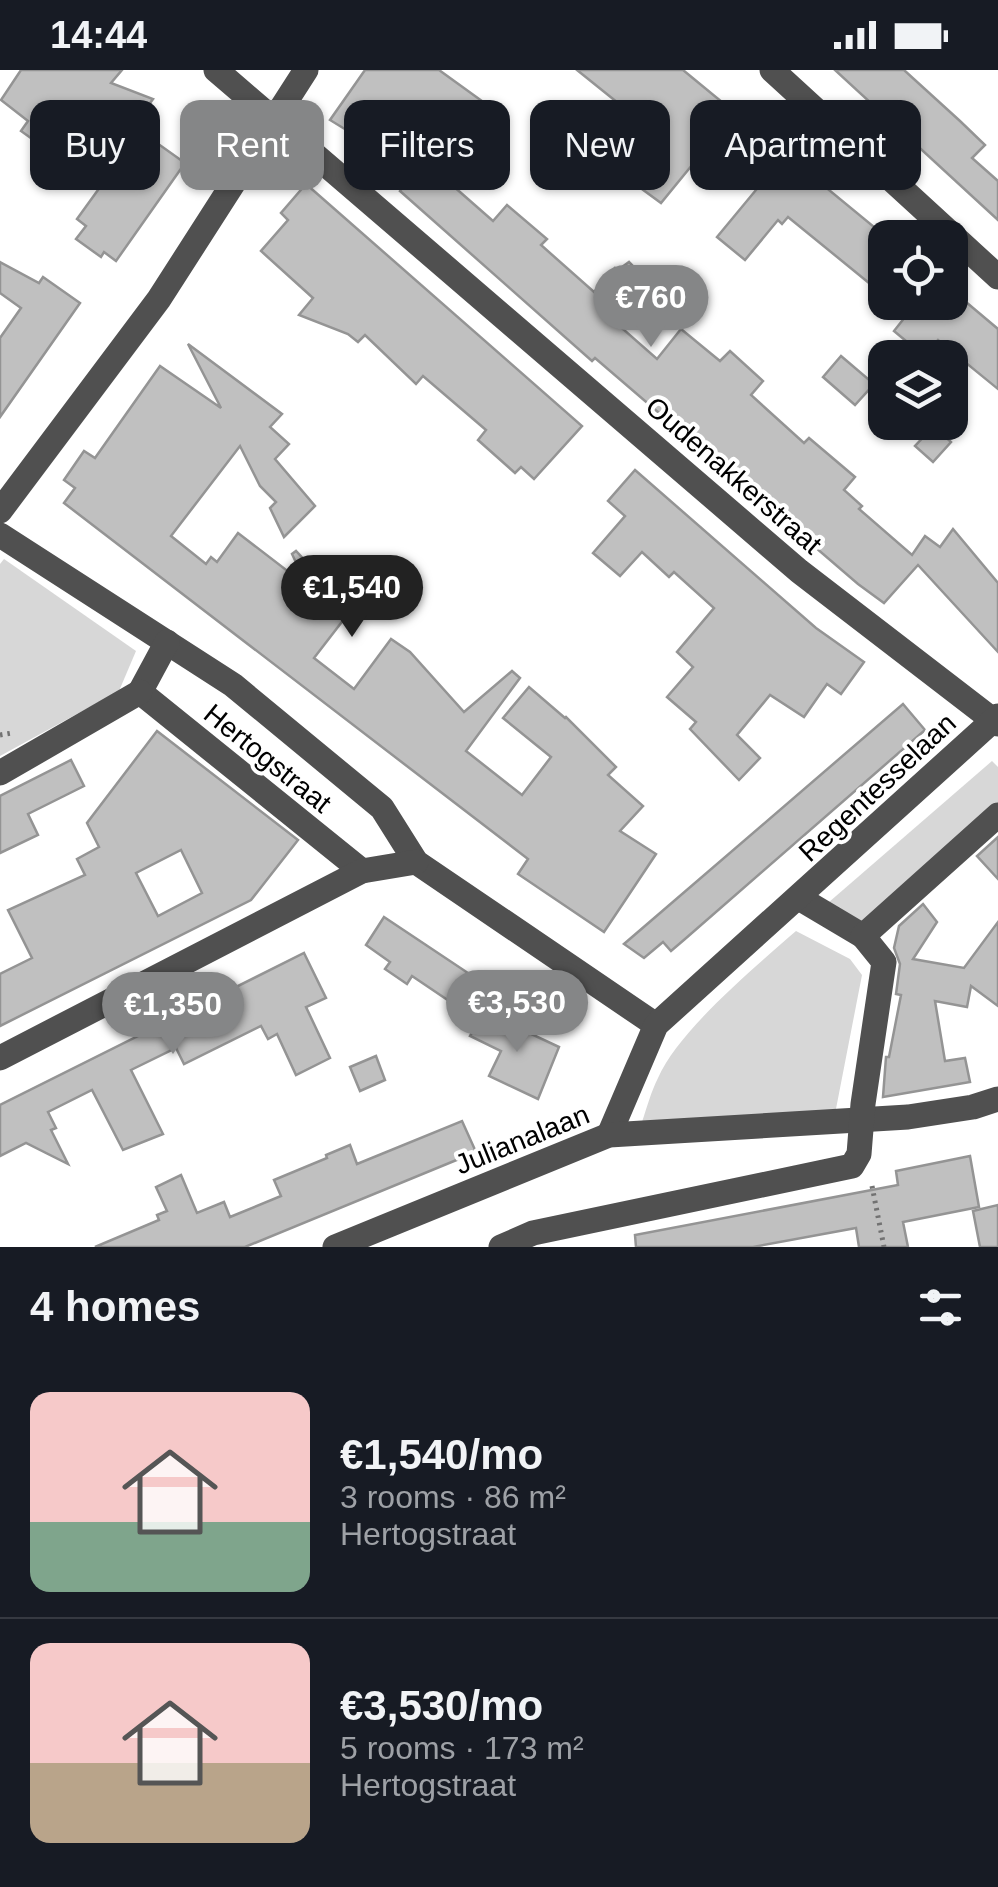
<!DOCTYPE html>
<html lang="en">
<head>
<meta charset="utf-8">
<style>
	body { margin:0; font-family:Helvetica,sans-serif; background:#242831; color:#f1f3f6; height:100vh; display:flex; flex-direction:column; font-size:38px; white-space:nowrap }
	* { box-sizing:border-box; margin:0 }
	p { font-size:32px; color:#9ea1a6 }
	.icon { flex:none; width:55px; height:55px; fill:none; stroke:currentColor; stroke-width:2; stroke-linecap:round; stroke-linejoin:round }
	.map { position:relative; height:1177px; overflow:hidden }
	.sheet { display:flex; flex-direction:column; background:#171b24; flex:1 }
	.sheet>* { flex:none }
	.guide { position:absolute; left:30px; top:30px; width:940px; height:90px; display:flex; gap:20px }
	.tools { position:absolute; left:868px; top:150px; display:grid; gap:20px }
	.tools a { display:grid; place-items:center; width:100px; height:100px; border-radius:20px; background:#171b24; box-shadow:0 2px 8px #0004; font-size:50px }
	.price { position:absolute; translate:-50% -85px; padding:0 22px; border-radius:35px; background:#858687; color:#fff; font-size:32px; line-height:65px; filter:drop-shadow(0 2px 5px #0008) }
	.price::after { content:''; position:absolute; left:50%; top:60px; width:30px; height:22px; margin-left:-15px; background:inherit; clip-path:polygon(0 0,100% 0,50% 100%) }
	.price.current { background:#222; color:#fff }
	ul { padding:0; list-style:none }
	li { display:flex; align-items:center; gap:30px; height:250px; padding:0 30px }
	li+li { border-top:2px solid #363941 }
	li span { display:grid; place-items:center; flex:none; width:280px; height:200px; border-radius:20px; color:#555 }
	li>.icon { margin-inline-start:auto }
	span .icon { width:120px; height:120px; fill:#fffc; stroke-width:1 }
	li b { font-size:42px }
	h2 { display:flex; justify-content:space-between; align-items:center; height:120px; padding:0 30px; font-size:42px }
	.pill { padding:0 35px; border-radius:20px; background:#171b24; box-shadow:0 2px 8px #0004; font-size:35px; line-height:90px }
	.pill.current { background:#858687; color:#fff }
	.status { display:flex; justify-content:space-between; align-items:center; height:70px; padding:0 50px; background:#171b24; direction:ltr }
	.status svg { height:28px; fill:currentColor }
	.map>svg:first-child { display:block }
	.green { fill:#d7d7d7 }
	.building { fill:#c0c0c0; stroke:#949494; stroke-width:2.5; fill-rule:evenodd }
	.lines { fill:none; stroke-linecap:round; stroke-linejoin:round }
	.path { stroke:#727272; stroke-width:5; stroke-dasharray:2.5 5; stroke-linecap:butt }
	.minor { stroke:#505050; stroke-width:25 }
	.labels { text-anchor:middle; stroke-width:8; stroke-linejoin:round; paint-order:stroke }
	.street-label { font-size:28px; fill:#000; stroke:#fff }
</style>
</head>
<body>
<div class="status"><b>14:44</b><svg viewBox="0 0 49 12"><path d="M0 12V9h3v3zM5 12V6h3v6zM10 12V3h3v9zM15 12V0h3v12zM26 1h20v11H26zM47 4h2v5h-2z"/></svg></div>
<div class="map">
<svg width="998" height="1177" viewBox="0 0 998 1177">
	<rect width="100%" height="100%" fill="#fff"/>
	<g class="green">
		<path d="M4 489 136 581 119 621 0 686V494Z"/>
		<path d="M992 691 998 697V739L860 855 821 839Z"/>
		<path d="M796 861 850 889 862 905 835 1044 642 1052C647 1037 651 1022 658 1008 679 960 756 896 796 861Z"/>
	</g>
	<g class="building">
		<path d="M21 0H122L111 13 153 29 133 56 185 93 116 191 104 182 101 187 76 169 86 156 77 149 116 95 72 63 56 86 21 61 28 51 1 30Z"/>
		<path d="M365 0H439L486 34 461 65 466 98 452 115 493 151 507 135 547 169 541 175 594 222 615 198 618 200 629 192 650 214 616 253 657 289 681 259 720 291 730 281 763 311 751 325 804 373 809 368 855 407 844 420 862 436 859 439 912 485 925 466 940 477 953 459 998 513V582L918 495 884 533 858 514 595 288 592 291 400 121 410 108 366 72 330 50Z"/>
		<path d="M577 0H683L885 166V226L788 147 782 154 778 150 745 190 717 167 756 120 706 78 661 133 631 111 664 70Z"/>
		<path d="M835 0H904L960 51 985 75 972 88 998 111V150Z"/>
		<path d="M306 114 582 356 534 409 521 397 515 403 478 370 486 360 423 306 416 314 365 265 358 272 348 264 299 245 313 228 261 181 288 150 281 143Z"/>
		<path d="M0 192 39 213 43 207 80 233 0 347V268L21 238 0 223Z"/>
		<path d="M917 232H966L998 259V319L938 270 924 286 894 261Z"/>
		<path d="M188 274 282 344 270 357 289 374 275 389 315 436 284 467 270 438 276 432 260 416 240 376 171 466 206 494 211 487 217 492 238 463 307 516 292 484 296 481 351 540 314 588 354 619 391 569 410 582 464 642 512 601 520 608 466 681 522 725 551 687 503 648 529 617 565 648 566 647 616 697 608 705 643 736 620 761 656 784 604 862 518 804 528 789 64 433 75 418 64 410 84 381 95 388 160 296 221 338Z"/>
		<path d="M841 286 874 314 855 335 823 307Z"/>
		<path d="M934 356 951 372 933 392 915 376Z"/>
		<path d="M635 400 816 558 864 592 841 624 827 614 804 647 770 625 737 665 760 688 739 710 690 659 696 652 667 627 693 597 677 582 714 538 674 502 669 507 642 482 620 506 593 483 625 446 608 431Z"/>
		<path d="M903 634 925 660 685 869 671 881 663 872 644 888 624 874Z"/>
		<path d="M157 661 298 770 251 830 0 956V904L32 888 8 840 85 805 77 789 99 777 87 753ZM181 780 202 823 158 846 136 803Z"/>
		<path d="M71 690 84 716 28 744 38 765 0 783V726Z"/>
		<path d="M998 767V809L977 786Z"/>
		<path d="M923 834 937 852 913 889 964 898 998 852V936L971 916 967 937 935 931 945 991 965 988 970 1012 883 1027 886 987H889L901 925 896 924 900 894 894 878 899 856Z"/>
		<path d="M384 847 480 911 461 939 412 906 407 914 385 899 390 892 366 875Z"/>
		<path d="M304 883 326 928 306 937 330 988 296 1005 277 964 268 969 261 956 184 994 176 978 131 1000 163 1064 123 1080 92 1020 48 1042 56 1058 51 1060 68 1094 26 1073 0 1086V1035Z"/>
		<path d="M484 942 559 977 538 1029 489 1006 501 981 470 966Z"/>
		<path d="M376 986 385 1010 360 1021 350 997Z"/>
		<path d="M462 1051 476 1082 245 1177H95L159 1150 157 1145 167 1141 156 1117 181 1105 197 1143 224 1132 230 1147 281 1126 274 1110 327 1088 326 1085 350 1075 357 1094Z"/>
		<path d="M970 1086 979 1137 903 1152 908 1177H859L856 1158 753 1177H636L635 1165 898 1115 896 1101Z"/>
		<path d="M998 1135V1177H980L973 1141Z"/>
	</g>
	<g class="lines">
		<g class="path">
			<path d="M0 665 12 663"/>
			<path d="M872 1116 884 1177"/>
		</g>
		<g class="minor">
			<path d="M216 0 799 501 998 654"/>
			<path d="M772 0 998 207"/>
			<path d="M0 441 159 229 306 0"/>
			<path d="M0 465 233 615 382 738 416 792 656 955"/>
			<path d="M167 572 140 622 362 801"/>
			<path d="M0 703 140 622"/>
			<path d="M799 828 863 866"/>
			<path d="M0 988 362 801 416 792"/>
			<path d="M609 1065 656 955 998 646"/>
			<path d="M335 1177 609 1065 908 1047 973 1037 998 1029"/>
			<path d="M501 1177 533 1163 852 1096 859 1084 863 1034 884 892 863 866 998 745"/>
		</g>
	</g>
	<g class="labels">
		<g class="street-label">
			<text transform="translate(734 405) rotate(41)" y="10">Oudenakkerstraat</text>
			<text transform="translate(268 688) rotate(39)" y="10">Hertogstraat</text>
			<text transform="translate(877 717) rotate(-43)" y="10">Regentesselaan</text>
			<text transform="translate(522 1069) rotate(-22)" y="10">Julianalaan</text>
		</g>
	</g>
</svg>
<div class="tools">
<a><svg class="icon" aria-label="locate" viewBox="0 0 24 24"><circle cx="12" cy="12" r="6"/><path d="M12 2v4M12 18v4M2 12h4M18 12h4"/></svg></a>
<a><svg class="icon" aria-label="layers" viewBox="0 0 24 24"><path d="M12 4l9 5-9 5-9-5zM3 14l9 5 9-5"/></svg></a>
</div>
<b class="price" style="left:651px;top:280px">€760</b>
<b class="price current" style="left:352px;top:570px">€1,540</b>
<b class="price" style="left:517px;top:985px">€3,530</b>
<b class="price" style="left:173px;top:987px">€1,350</b>
<div class="guide">
<a class="pill">Buy</a>
<a class="pill current">Rent</a>
<a class="pill">Filters</a>
<a class="pill">New</a>
<a class="pill">Apartment</a>
</div>
</div>
<section class="sheet">
<h2>4 homes<svg class="icon" aria-label="filters" viewBox="0 0 24 24"><path d="M4 7h16M4 17h16"/><circle cx="9" cy="7" r="2"/><circle cx="15" cy="17" r="2"/></svg></h2>
<ul>
<li><span style="background:linear-gradient(#f6c9c9 65%,#7fa58c 0)"><svg class="icon" aria-label="home" viewBox="0 0 24 24"><path d="M3 11l9-7 9 7M6 9v11h12V9"/></svg></span><div><b>€1,540/mo</b><p>3 rooms · 86 m²</p><p>Hertogstraat</p></div></li>
<li><span style="background:linear-gradient(#f6c9c9 60%,#b9a48a 0)"><svg class="icon" aria-label="home" viewBox="0 0 24 24"><path d="M3 11l9-7 9 7M6 9v11h12V9"/></svg></span><div><b>€3,530/mo</b><p>5 rooms · 173 m²</p><p>Hertogstraat</p></div></li>
</ul>
</section>
</body>
</html>
